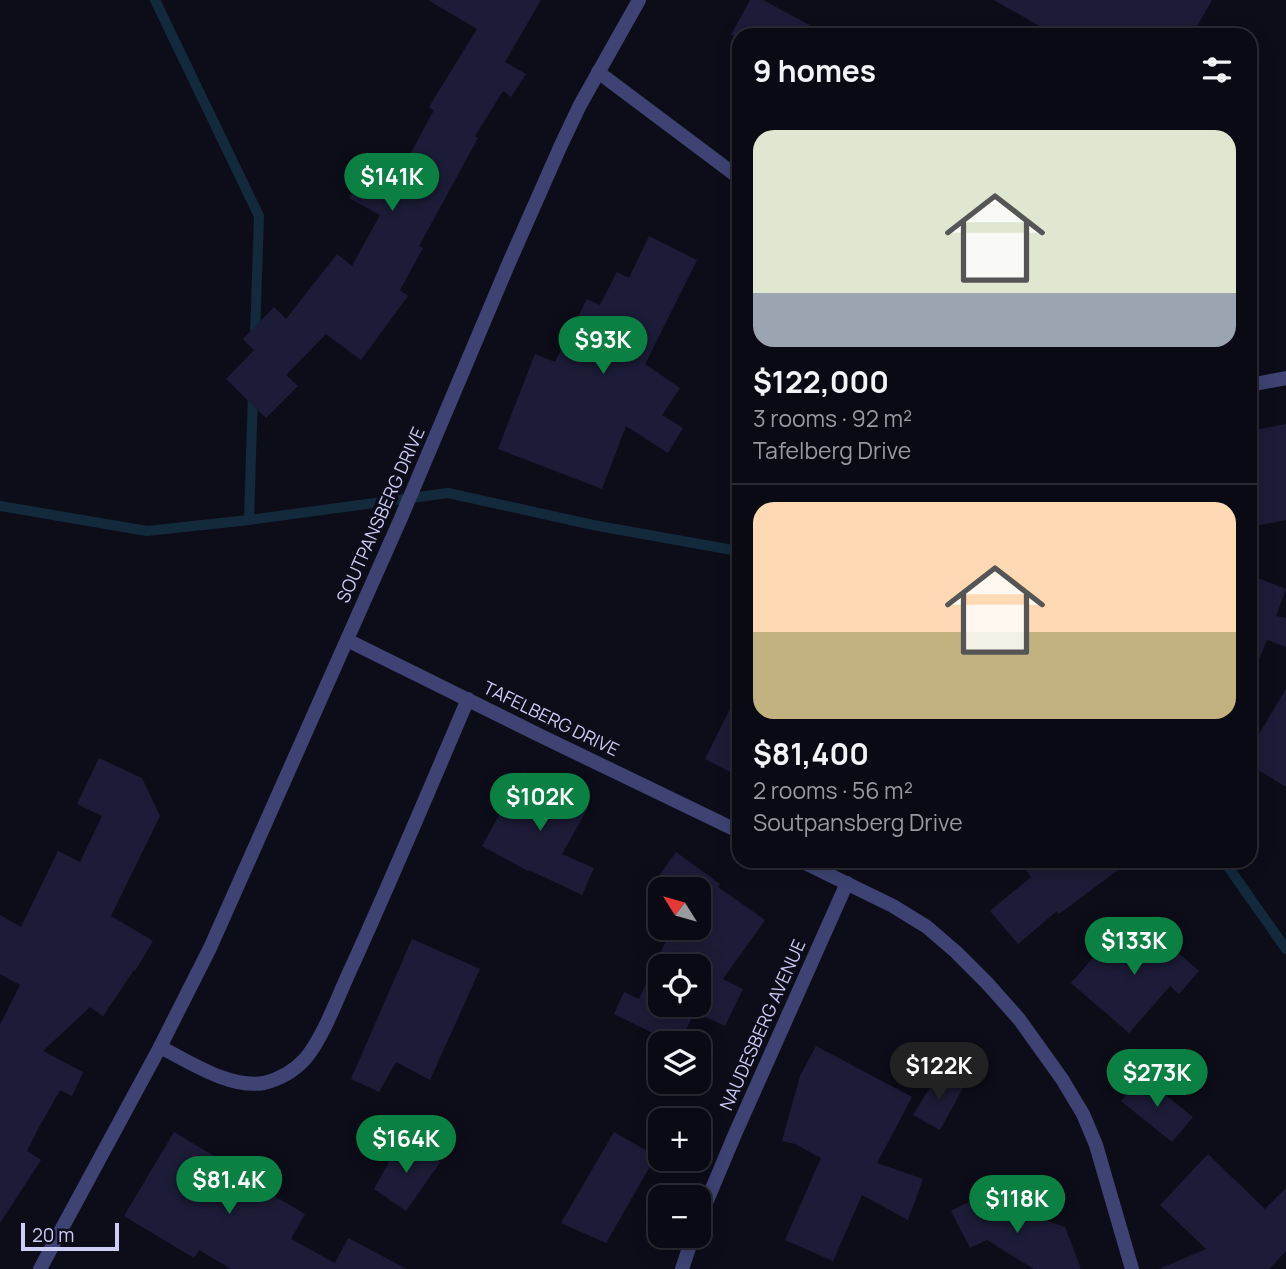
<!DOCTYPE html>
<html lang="en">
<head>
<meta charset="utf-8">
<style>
	body { margin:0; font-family:Manrope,sans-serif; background:#181822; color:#f1f3f6; height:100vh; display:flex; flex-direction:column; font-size:26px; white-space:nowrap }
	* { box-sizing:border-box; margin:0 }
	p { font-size:23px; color:#999aa0 }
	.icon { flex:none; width:38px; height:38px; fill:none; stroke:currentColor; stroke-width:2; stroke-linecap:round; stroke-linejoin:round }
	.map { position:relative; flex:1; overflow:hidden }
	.sheet { position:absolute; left:732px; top:28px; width:525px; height:840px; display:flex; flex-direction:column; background:#0a0a14; border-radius:21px; box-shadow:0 4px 18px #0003,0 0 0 2px #2a2b34 }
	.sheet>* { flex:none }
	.needle { width:46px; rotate:307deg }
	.tools { position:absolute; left:648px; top:877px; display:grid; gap:14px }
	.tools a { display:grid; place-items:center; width:63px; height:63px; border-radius:14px; background:#0a0a14; box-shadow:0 4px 18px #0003,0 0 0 2px #2a2b34; font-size:35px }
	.scale { position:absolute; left:21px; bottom:18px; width:98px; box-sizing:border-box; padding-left:7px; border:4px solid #cdcef8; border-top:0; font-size:19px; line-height:24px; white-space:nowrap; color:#cdcef8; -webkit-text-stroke:5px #0d0d1a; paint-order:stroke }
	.price { position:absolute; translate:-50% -60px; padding:0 16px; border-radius:24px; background:#0b8043; color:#fff; font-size:23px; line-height:46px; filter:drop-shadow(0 2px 4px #0008) }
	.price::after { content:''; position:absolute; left:50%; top:42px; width:21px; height:16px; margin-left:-10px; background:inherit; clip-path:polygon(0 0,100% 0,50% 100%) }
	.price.active { background:#222; color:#fff }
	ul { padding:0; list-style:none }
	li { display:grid; align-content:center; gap:14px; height:371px; padding:0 21px }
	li+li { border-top:2px solid #2a2b34 }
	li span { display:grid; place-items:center; height:217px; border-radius:21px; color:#555 }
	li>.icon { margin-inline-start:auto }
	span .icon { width:126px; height:126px; fill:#fffc; stroke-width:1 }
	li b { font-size:30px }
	h2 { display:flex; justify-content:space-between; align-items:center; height:84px; padding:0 21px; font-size:30px }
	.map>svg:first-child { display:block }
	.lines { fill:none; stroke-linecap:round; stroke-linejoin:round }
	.stream { stroke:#132a3d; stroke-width:10 }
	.building { fill:#1d1c38; fill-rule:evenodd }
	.street { stroke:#3e4373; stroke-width:14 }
	.labels { text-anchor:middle; stroke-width:7; stroke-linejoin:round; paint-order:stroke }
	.street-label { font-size:18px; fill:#cdcef8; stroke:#0d0d1a }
</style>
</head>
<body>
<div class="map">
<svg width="1286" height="1269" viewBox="0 0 1286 1269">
	<rect width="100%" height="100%" fill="#0d0d1a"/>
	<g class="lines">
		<g class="stream">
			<path d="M155 0 259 216 255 336"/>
			<path d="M0 506 147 531 249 520 448 493 593 525 738 551"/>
			<path d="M249 520 253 393"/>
			<path d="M1224 861 1286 949"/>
		</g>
	</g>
	<g class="building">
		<path d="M428 0H541L505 62 526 74 511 97 503 91 475 136 478 138 419 246 423 248 400 290 408 296 361 360 326 334 286 375 298 386 266 418 226 379 254 350 243 339 274 307 286 319 337 254 352 266 380 215 349 198 371 157 400 173 434 110 429 107 477 29Z"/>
		<path d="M750 0H763L828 35H731Z"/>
		<path d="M994 0H1212L1192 35H1055Z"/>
		<path d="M649 236 697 260 645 364 680 388 662 415 683 428 668 453 626 426 602 489 498 449 535 354 555 362 587 299 600 305 617 272 629 278Z"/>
		<path d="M1286 424V520L1250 527V431Z"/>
		<path d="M1250 575 1286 589 1276 616 1286 618V647L1267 640 1251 679Z"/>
		<path d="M1286 689V787L1250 765V749Z"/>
		<path d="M738 693V776L705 759Z"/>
		<path d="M99 758 142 778 160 816 111 916 153 941 135 971 134 970 103 1016 90 1007 43 1051 83 1072 72 1096 60 1090 38 1129 27 1151 41 1160 0 1223V1025L20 985 0 974V915L21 927 58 851 80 862 102 816 77 804Z"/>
		<path d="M523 772 588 808 562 854 594 868 582 895 529 870 528 871 482 846Z"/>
		<path d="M676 852 720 884 718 887 765 920 723 979 743 989 725 1026 695 1012 679 1043H673L614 1014 624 992 639 999 672 928H698V889H660V899L648 891ZM660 966H698V1004H660Z"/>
		<path d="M1020 861H1130L1059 914 1057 911 1018 944 990 911 1031 877Z"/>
		<path d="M1142 922 1199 971 1179 994 1170 986 1129 1033 1071 983 1099 951 1108 960Z"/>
		<path d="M412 939 480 969 430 1080 396 1062 379 1092 351 1079Z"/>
		<path d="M816 1046 912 1097 877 1163 923 1179 908 1220 862 1195 833 1261 785 1240 821 1158 795 1144 782 1141 800 1076Z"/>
		<path d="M939 1073 963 1088 940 1130 913 1115Z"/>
		<path d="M1142 1076 1193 1117 1172 1142 1121 1101Z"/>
		<path d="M174 1132 244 1174 242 1177 305 1214 291 1239 335 1263 348 1238 407 1269H231L199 1250 194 1258 124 1216Z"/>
		<path d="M614 1132 656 1156 606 1243 561 1223Z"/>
		<path d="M401 1140 441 1161 406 1211 374 1189Z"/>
		<path d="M1208 1154 1265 1209 1286 1188V1251L1269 1269H1159L1206 1249 1160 1205Z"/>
		<path d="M978 1197 1065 1227 1081 1269H1034L987 1240 970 1248 951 1211Z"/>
	</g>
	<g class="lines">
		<g class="street">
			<path d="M598 72 738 177"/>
			<path d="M1250 385 1286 378"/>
			<path d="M347 640 541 736 738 831"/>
			<path d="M801 861 893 906 927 927 956 952 987 983 1019 1019 1062 1079 1083 1114 1096 1145 1132 1269"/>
			<path d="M160 1047C190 1062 230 1089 264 1083 280 1079 294 1071 305 1059 324 1037 340 991 353 964 393 876 430 788 468 699"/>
			<path d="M698 1222 735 1134 847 883"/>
			<path d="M40 1269 160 1047 210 948 401 518 508 265 561 145 580 105 639 0"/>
			<path d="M682 1269 693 1236"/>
		</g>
	</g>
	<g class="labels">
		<g class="street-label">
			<text transform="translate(381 515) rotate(-66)" y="6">SOUTPANSBERG DRIVE</text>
			<text transform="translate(551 719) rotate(26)" y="6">TAFELBERG DRIVE</text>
			<text transform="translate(763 1025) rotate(-66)" y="6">NAUDESBERG AVENUE</text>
		</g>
	</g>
</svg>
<div class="tools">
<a><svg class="needle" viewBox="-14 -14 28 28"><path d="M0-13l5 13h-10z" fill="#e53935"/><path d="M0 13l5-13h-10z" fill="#999aa0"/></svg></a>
<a><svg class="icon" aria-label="locate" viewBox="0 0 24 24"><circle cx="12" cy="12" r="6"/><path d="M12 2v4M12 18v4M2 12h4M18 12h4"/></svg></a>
<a><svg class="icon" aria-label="layers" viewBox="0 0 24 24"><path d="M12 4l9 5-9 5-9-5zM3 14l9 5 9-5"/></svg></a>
<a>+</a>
<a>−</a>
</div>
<div class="scale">20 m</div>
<b class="price" style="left:392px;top:213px">$141K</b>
<b class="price" style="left:603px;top:376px">$93K</b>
<b class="price" style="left:540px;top:833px">$102K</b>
<b class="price" style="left:1134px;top:977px">$133K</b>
<b class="price active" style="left:939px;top:1102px">$122K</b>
<b class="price" style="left:1157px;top:1109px">$273K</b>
<b class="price" style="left:406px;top:1175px">$164K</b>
<b class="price" style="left:229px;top:1216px">$81.4K</b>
<b class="price" style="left:1017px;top:1235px">$118K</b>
<section class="sheet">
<h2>9 homes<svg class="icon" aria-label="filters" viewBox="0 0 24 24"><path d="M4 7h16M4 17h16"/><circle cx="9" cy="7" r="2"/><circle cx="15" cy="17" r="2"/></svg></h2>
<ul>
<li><span style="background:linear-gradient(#dfe7d0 75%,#9aa5b1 0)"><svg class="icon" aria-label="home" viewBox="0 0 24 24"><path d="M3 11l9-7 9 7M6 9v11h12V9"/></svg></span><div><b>$122,000</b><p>3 rooms · 92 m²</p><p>Tafelberg Drive</p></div></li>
<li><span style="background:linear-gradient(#ffd9b3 60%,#c2b280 0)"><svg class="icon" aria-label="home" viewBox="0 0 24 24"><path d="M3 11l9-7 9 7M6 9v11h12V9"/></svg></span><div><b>$81,400</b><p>2 rooms · 56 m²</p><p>Soutpansberg Drive</p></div></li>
</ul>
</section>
</div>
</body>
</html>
